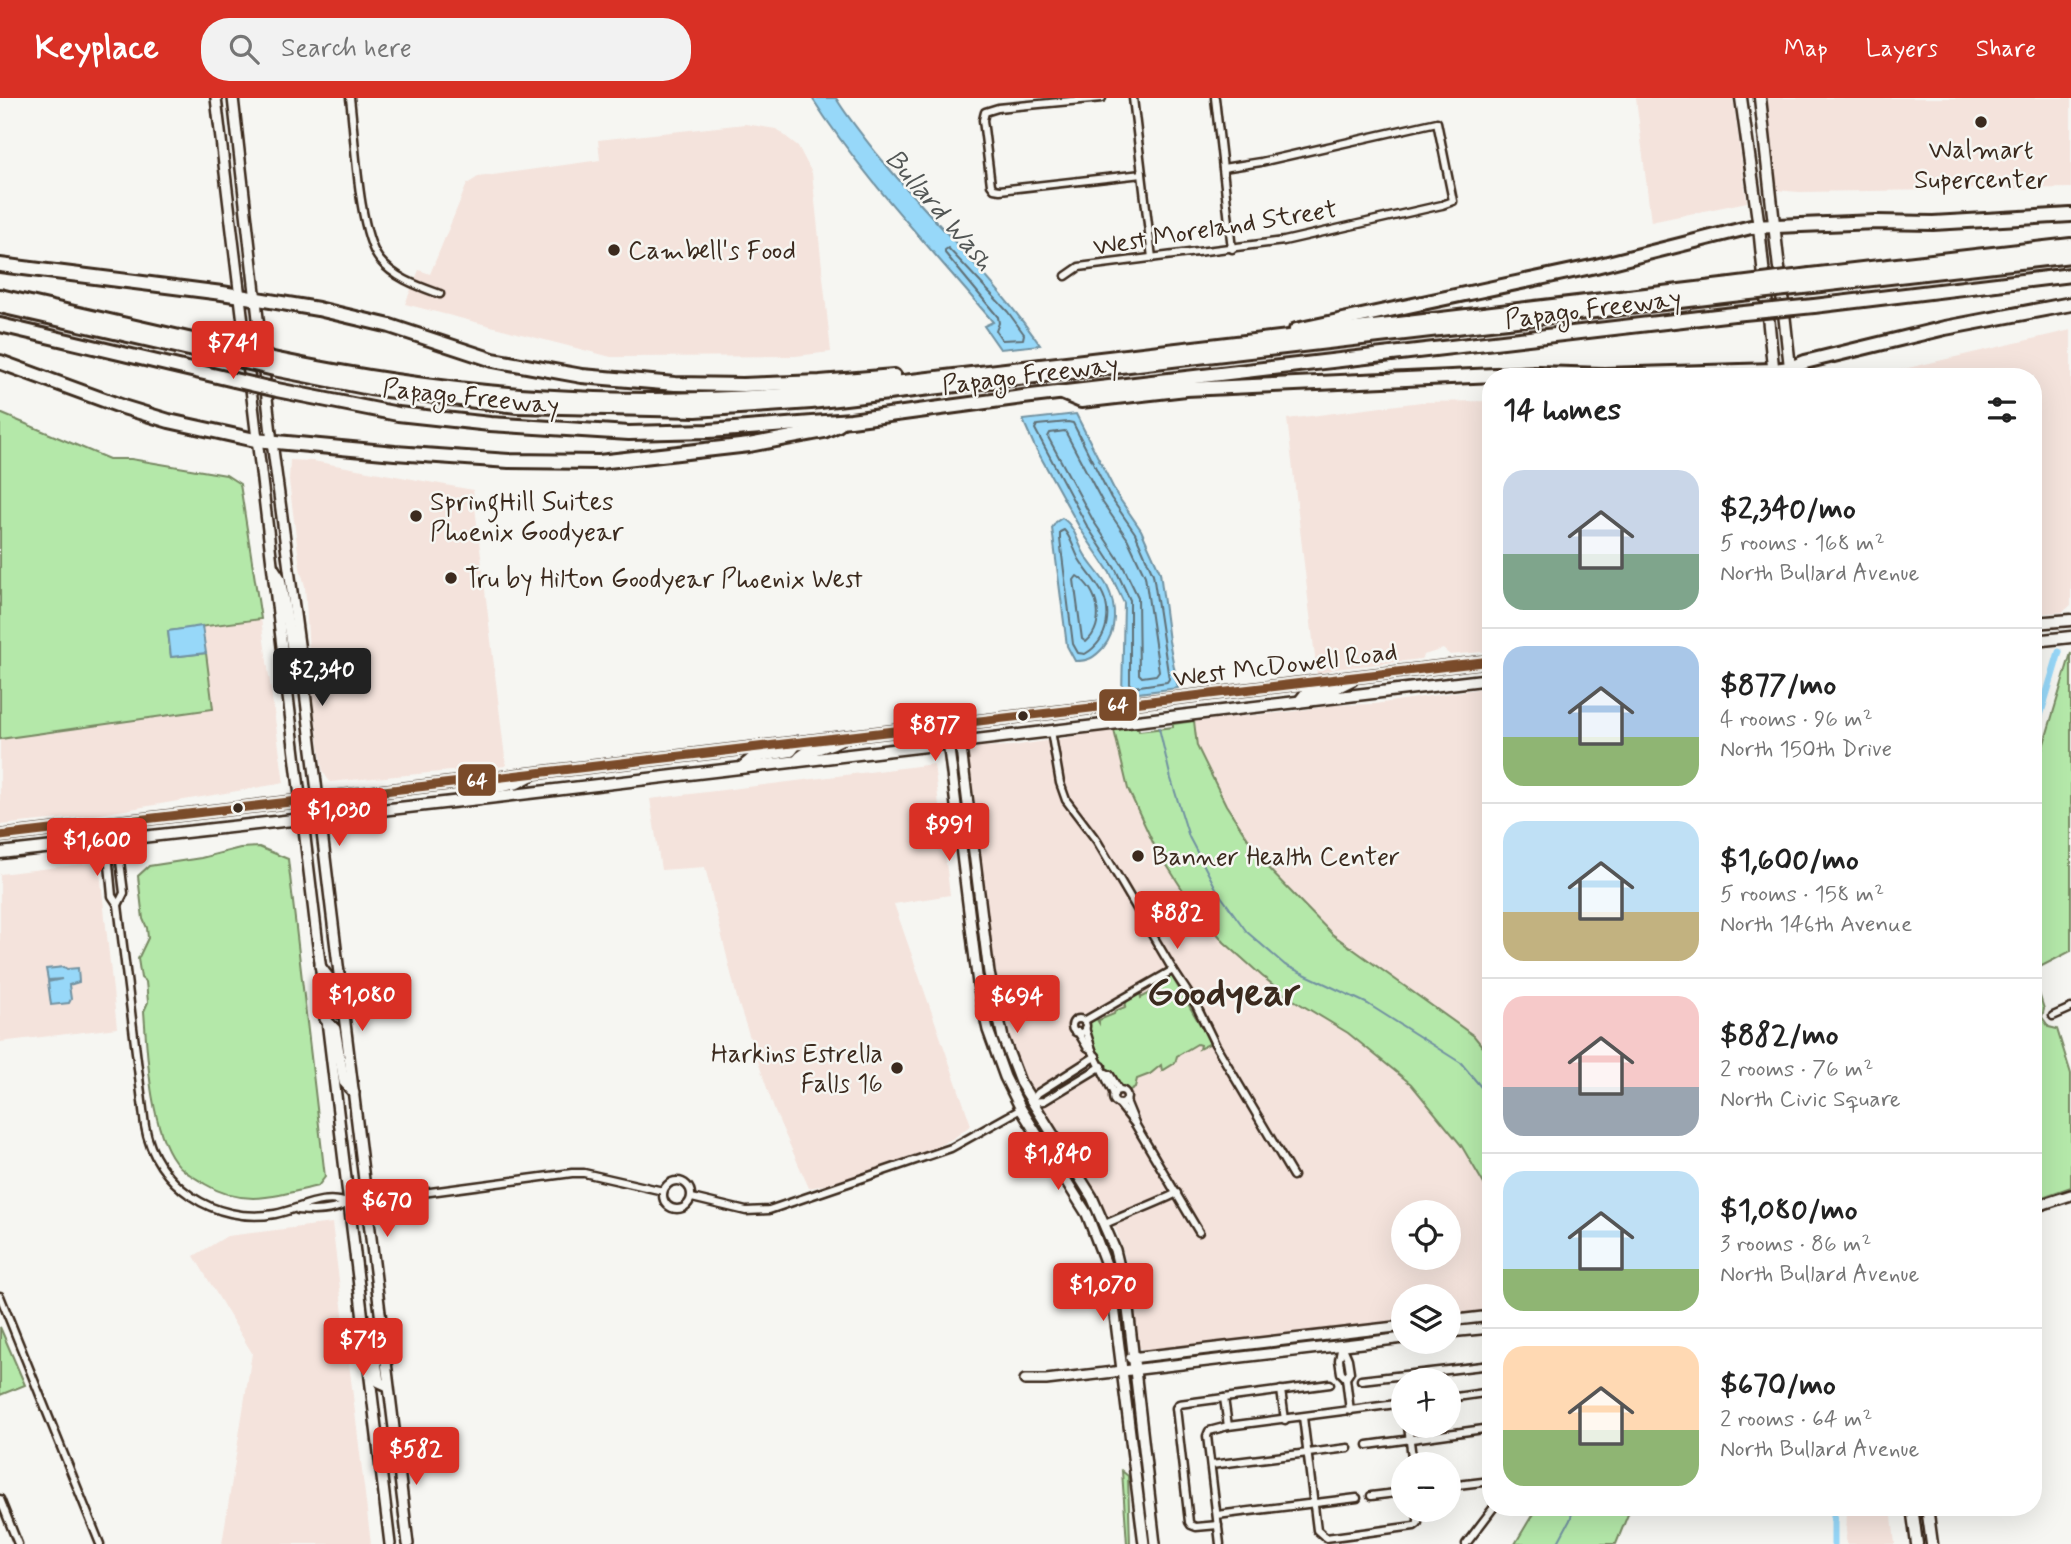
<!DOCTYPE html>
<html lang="en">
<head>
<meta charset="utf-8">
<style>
	body { margin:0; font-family:Mynerve,sans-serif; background:#f2f2f2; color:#222; height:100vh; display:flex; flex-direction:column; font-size:26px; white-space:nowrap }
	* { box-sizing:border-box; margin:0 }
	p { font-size:23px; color:#767676 }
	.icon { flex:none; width:38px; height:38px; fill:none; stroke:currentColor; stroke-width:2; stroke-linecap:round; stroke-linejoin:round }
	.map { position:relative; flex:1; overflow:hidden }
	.sheet { position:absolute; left:1482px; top:270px; width:560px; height:1148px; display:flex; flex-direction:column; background:#fff; border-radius:28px; box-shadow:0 7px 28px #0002 }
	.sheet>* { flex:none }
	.tools { position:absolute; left:1391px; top:1102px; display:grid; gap:14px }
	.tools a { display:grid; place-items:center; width:70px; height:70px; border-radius:50%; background:#fff; box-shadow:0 7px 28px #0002; font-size:35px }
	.price { position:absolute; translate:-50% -60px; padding:0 16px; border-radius:7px; background:#d93025; color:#fff; font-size:23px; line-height:46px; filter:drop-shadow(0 2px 4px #0008) }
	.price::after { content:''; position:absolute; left:50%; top:42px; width:21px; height:16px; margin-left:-10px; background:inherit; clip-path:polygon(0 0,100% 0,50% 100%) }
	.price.on { background:#222; color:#fff }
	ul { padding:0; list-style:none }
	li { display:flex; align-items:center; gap:21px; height:175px; padding:0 21px }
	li+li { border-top:2px solid #e0e0e0 }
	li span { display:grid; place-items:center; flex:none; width:196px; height:140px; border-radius:21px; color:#555 }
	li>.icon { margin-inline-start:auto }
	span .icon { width:84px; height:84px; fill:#fffc; stroke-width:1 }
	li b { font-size:30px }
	h2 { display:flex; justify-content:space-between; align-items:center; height:84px; padding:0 21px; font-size:30px }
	header { display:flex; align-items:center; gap:42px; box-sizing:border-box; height:98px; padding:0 35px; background:#d93025; color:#fff }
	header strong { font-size:33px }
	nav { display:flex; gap:38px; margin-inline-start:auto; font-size:24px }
	.search { width:490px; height:63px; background:#f2f2f2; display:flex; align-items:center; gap:18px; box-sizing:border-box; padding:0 24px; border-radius:28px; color:#767676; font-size:26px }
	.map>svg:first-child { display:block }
	.built { fill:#f4e3dc; fill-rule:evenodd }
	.green { fill:#b4e8a9; stroke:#788964; stroke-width:2 }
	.water { fill:#97d8f9; stroke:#7292a1; stroke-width:2 }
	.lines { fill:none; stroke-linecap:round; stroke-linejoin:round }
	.shore { stroke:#607076; stroke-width:2 }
	.stream { stroke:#7292a1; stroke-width:2 }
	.canal { stroke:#97d8f9; stroke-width:7 }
	.street-casing { stroke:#3b2a1e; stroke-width:11 }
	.secondary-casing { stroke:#3b2a1e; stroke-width:14 }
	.primary-casing { stroke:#3b2a1e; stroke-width:15 }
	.highway-casing { stroke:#3b2a1e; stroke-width:18 }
	.street { stroke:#f6f6f2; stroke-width:6 }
	.secondary { stroke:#f6f6f2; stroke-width:9 }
	.primary { stroke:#f6f6f2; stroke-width:10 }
	.highway { stroke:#f6f6f2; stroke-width:12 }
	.highway-bridge-casing { stroke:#3b2a1e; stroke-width:18; stroke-linecap:butt }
	.highway-bridge { stroke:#f6f6f2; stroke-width:12 }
	.bus-1-casing { stroke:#f6f6f2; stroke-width:14 }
	.bus-1 { stroke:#7a4b2a; stroke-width:9 }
	.poi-dot { fill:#3b2a1e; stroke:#f6f6f2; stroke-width:2.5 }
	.labels { text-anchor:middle; stroke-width:5; stroke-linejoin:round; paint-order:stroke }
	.poi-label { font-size:26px; fill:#3b2a1e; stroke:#f6f6f2; text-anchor:start }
	.street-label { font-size:26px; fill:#3b2a1e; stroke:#f6f6f2 }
	.water-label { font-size:28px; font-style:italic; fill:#525655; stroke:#f6f6f2 }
	.town-label { font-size:40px; font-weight:bold; fill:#3b2a1e; stroke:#f6f6f2 }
	.line-badge { stroke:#f6f6f2; stroke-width:2.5 }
	.badge-label { font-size:19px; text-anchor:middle; font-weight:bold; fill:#fff }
</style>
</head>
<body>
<header>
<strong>Keyplace</strong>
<div class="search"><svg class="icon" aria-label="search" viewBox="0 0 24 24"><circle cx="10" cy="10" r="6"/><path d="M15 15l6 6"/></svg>Search here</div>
<nav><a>Map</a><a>Layers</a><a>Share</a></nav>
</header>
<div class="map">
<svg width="2071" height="1446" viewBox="0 0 2071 1446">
	<rect width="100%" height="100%" fill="#f6f6f2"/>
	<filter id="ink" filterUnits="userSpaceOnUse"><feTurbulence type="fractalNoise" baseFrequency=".0143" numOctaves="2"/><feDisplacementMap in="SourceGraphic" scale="14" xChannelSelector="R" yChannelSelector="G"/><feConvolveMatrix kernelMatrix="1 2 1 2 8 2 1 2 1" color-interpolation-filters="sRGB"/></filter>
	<g filter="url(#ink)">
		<g class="built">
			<path d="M1636 0H1733L1747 104 1651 124Z"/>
			<path d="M1767 0H2071V90L1799 94 1775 92Z"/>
			<path d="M745 26 776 31 798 48 812 75 831 254 795 258 611 259 405 206 419 172 430 176 467 86 478 79 600 62 598 42Z"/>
			<path d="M2071 232V507L2063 514 2034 516V278H1874Z"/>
			<path d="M1491 303V553L1450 557 1443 551 1424 557 1421 561 1335 571 1317 576 1287 321 1421 304Z"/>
			<path d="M290 362 313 363 473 392 506 668 330 684 323 674 311 587 305 488 300 470 289 383Z"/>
			<path d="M261 521 284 685 89 718 0 727V641L212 611 202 528Z"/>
			<path d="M1491 589V959L1475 939 1332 836 1265 767 1226 707 1197 648 1194 623 1288 614 1335 607 1375 606Z"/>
			<path d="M1114 632 1128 691 1154 746 1186 797 1224 844 1287 898 1348 935 1411 986 1461 1047 1491 1098V1212L1449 1216V1199H1404L1403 1221 1148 1254 1138 1249 1126 1163 1117 1134 1078 1062 1025 983 1013 957 1002 919 999 891 985 815 967 660 969 653 976 649 1013 648ZM1404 1115H1449V1160H1404Z"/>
			<path d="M934 666 950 797 894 806 971 1027 954 1040 934 1050 829 1086 809 1090 775 1014 738 904 705 769 661 772 650 701Z"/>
			<path d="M99 764 117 930 0 944V776Z"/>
			<path d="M332 1125 371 1446H222L252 1255 194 1158 227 1138Z"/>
			<path d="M1847 1409H1891L1895 1446H1846Z"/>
		</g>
		<g class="green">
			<path d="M0 315 109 361H131L226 377 240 386 261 521 168 533 171 559 206 555 213 611 0 641Z"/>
			<path d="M2071 555V853L2034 872V679Z"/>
			<path d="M1194 623 1197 648 1226 707 1265 767 1332 836 1474 938 1491 959V1098L1461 1047 1411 986 1348 935 1287 898 1262 878 1224 844 1186 797 1154 747 1128 691 1114 632 1138 629 1139 633 1173 629V626Z"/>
			<path d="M259 749 288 761 325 1079 318 1088C301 1092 283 1097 266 1099 244 1102 223 1097 205 1086 194 1079 183 1074 175 1063 150 1030 147 954 144 913L148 904 146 884 141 880 138 861 148 840 147 830 143 821 138 778 149 768 201 760 240 750Z"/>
			<path d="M1171 877 1211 945 1199 951 1200 947 1197 946 1177 958 1175 965 1162 973 1161 967 1150 976 1137 981 1135 989 1128 993C1110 980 1089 946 1087 924L1096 920 1099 925V922L1114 916 1115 913 1125 909 1127 902 1140 894 1141 900 1161 889 1163 881Z"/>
			<path d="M2034 879 2044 911 2042 919 2049 929 2057 931 2071 976V1089L2034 1102Z"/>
			<path d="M0 1229 25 1287 0 1297Z"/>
			<path d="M1122 1373 1128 1378 1130 1446H1127Z"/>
			<path d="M1537 1409H1631L1616 1446H1515Z"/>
		</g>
		<g class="water">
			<path d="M812 0H836C848 20 863 38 877 56 930 121 992 178 1040 247L1000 251 984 228 993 224C932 151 863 80 812 0Z"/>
			<path d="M1076 316 1117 397 1141 432 1160 474 1169 543 1178 590 1122 597 1124 505 1110 475 1081 432 1034 347 1023 322Z"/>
			<path d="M1062 420C1075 428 1077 444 1085 457 1091 468 1101 477 1107 488 1117 508 1117 533 1103 550 1094 560 1088 563 1075 563L1067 548 1052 430 1056 424Z"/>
			<path d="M202 528 206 555 171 559 168 533Z"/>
			<path d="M64 869 67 871 78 870 79 884 69 887 71 901 69 905 51 907 48 884 62 881 48 882 46 871Z"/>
		</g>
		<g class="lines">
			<g class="shore">
				<path d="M948 150 1008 214 1024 236 1023 241 1002 242 996 233 999 225 998 219 945 155V152Z"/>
				<path d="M1068 324 1073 325 1111 400 1135 435 1153 476 1169 581 1167 584 1133 589 1130 586V502L1116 472 1087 428 1035 331 1037 327Z"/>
				<path d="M1065 333 1103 405 1127 440 1145 478 1159 573 1156 577 1142 579 1139 576 1138 499 1123 468 1094 424 1048 339 1050 335Z"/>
				<path d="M1064 432C1071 439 1074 452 1079 461 1085 471 1092 479 1098 488 1114 511 1109 542 1085 556L1078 555 1073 546 1060 441V434Z"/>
				<path d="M1077 478C1099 492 1106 527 1086 544L1082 541 1074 482Z"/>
			</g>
			<g class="stream">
				<path d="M1159 630 1171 681 1189 739 1218 794 1247 834 1285 867 1368 906 1461 965 1491 1001"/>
				<path d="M1557 1446 1570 1422 1574 1409"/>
			</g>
			<g class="canal">
				<path d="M2034 638 2059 554"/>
				<path d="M1834 1409V1446"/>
			</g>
			<g class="street-casing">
				<g id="street">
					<path d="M350 0C355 38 358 133 379 161 394 180 418 188 440 196"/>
					<path d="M1102 0 998 10 985 14 983 22 991 87 994 91 1000 92 1142 76"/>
					<path d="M1133 0 1152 160"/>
					<path d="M1215 0 1232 151"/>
					<path d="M1066 178 1079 169 1284 143 1442 107 1453 103 1437 24 1261 64 1223 70"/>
					<path d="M1051 633 1060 685 1066 702 1097 743 1173 872 1196 907 1215 946 1293 1078"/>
					<path d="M115 723 124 795 118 807"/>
					<path d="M105 724 112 798 118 807 145 1028C155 1087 215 1127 275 1116 301 1111 321 1096 348 1105"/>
					<path d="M2053 918 2071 910"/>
					<circle cx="1079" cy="928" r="7"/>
					<path d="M1084 923 1173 872"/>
					<path d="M1085 930 1092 952"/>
					<path d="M1078 934 1087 949 1092 952 1114 996"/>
					<path d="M1106 975 1110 977 1119 992"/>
					<circle cx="1120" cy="999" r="7"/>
					<path d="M1126 1003 1135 1025"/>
					<path d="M1031 1004 1044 1003 1102 968"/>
					<path d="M1031 1004 1038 995 1096 958"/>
					<path d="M1119 1006 1135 1026 1199 1134"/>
					<circle cx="677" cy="1097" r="14"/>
					<path d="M692 1100 746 1113 769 1112 951 1050 1021 1011"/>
					<path d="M298 1112C315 1114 332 1114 348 1105L572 1075H584L663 1093"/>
					<path d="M1105 1126C1129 1115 1153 1107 1177 1095"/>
					<path d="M0 1198 100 1446"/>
					<path d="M1342 1247 1348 1261 1350 1274 1346 1280 1341 1275 1339 1262Z"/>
					<path d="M1346 1280 1350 1313"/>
					<path d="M1361 1282 1491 1267"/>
					<path d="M1281 1292 1285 1322"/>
					<path d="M1224 1300 1228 1328"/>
					<path d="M1449 1300 1491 1294"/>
					<path d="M1303 1319 1317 1432 1326 1440 1414 1428 1418 1425V1412"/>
					<path d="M1408 1328 1413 1367"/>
					<path d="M1368 1347 1491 1330"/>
					<path d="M1211 1367 1348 1350"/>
					<path d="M1449 1388 1491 1383"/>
					<path d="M1371 1398 1404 1394"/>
					<path d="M0 1401 18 1446"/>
					<path d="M1217 1417 1357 1400"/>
					<path d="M1218 1427 1196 1429 1191 1427 1189 1424 1176 1310 1179 1306 1330 1286"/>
					<path d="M1220 1446 1207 1338 1209 1333 1228 1328 1404 1305"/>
					<path d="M1466 1446 1494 1409"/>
				</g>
			</g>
			<g class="secondary-casing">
				<g id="secondary">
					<path d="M216 0C271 482 330 964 390 1446"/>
					<path d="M233 0 272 344 301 561 408 1446"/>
					<path d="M273 469 280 480 293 556 296 562 301 564"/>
					<path d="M958 626 989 875 1003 940 1020 984 1092 1099 1115 1152 1127 1202 1155 1446"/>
					<path d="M946 627 978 886 988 932 1005 979 1021 1011 1087 1116 1110 1177 1144 1446"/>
					<path d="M320 868 329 880 335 912 339 915H344"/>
					<path d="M325 921 335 931 344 984 354 995"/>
					<path d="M2034 1109 2071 1097"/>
					<path d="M1449 1223 1491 1218"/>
					<path d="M365 1234 373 1242 379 1284 388 1288"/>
					<path d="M1449 1234 1491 1230"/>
					<path d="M1131 1260 1404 1228"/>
					<path d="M1025 1282H1046L1404 1240"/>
				</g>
			</g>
			<g class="primary-casing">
				<g id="primary">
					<path d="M1741 0 1759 129 1774 278"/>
					<path d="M1760 0 1791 278"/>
					<path d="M2034 525 2071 522"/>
					<path d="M2034 543 2071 539"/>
					<path d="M1299 604 1306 595 1334 591 1352 582"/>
					<path d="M797 663C804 650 827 651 841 641"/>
					<path d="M742 669 754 659 791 653 798 644"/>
					<path d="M479 701 480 694 483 692 517 685 530 678"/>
					<path d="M0 738 1491 563"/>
					<path d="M0 755 479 701 1491 581"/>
					<path d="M1912 1409 1917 1446"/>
					<path d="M1927 1409 1932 1446"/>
				</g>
			</g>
			<g class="highway-casing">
				<g id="highway">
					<path d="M0 167 222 195 318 211 390 228 493 262 582 278 675 286 743 287 820 284 894 278"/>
					<path d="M1810 177 2071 147"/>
					<path d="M1812 188 2071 158"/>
					<path d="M0 198 232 251"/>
					<path d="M0 208 233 261"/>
					<path d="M1814 208 2071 177"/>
					<path d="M0 227 234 282"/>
					<path d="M1296 232 1596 168 1751 129 1876 124 1933 125 2071 117"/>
					<path d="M273 261C454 299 625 311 809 295L1731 187"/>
					<path d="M0 264 123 309 169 323 255 342 395 355 509 363 599 364 749 347 824 333 838 327"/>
					<path d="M274 271 370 290 517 308 696 312 811 304 1732 197"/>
					<path d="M277 292 398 316 490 326 629 335 709 333 851 322 1023 299 1734 216"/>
					<path d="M1062 295 1081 303 1186 291 1538 275 1604 277 1774 272 1790 270 1805 264 1945 230 2071 206"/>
				</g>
			</g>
			<use href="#street" class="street"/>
			<use href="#secondary" class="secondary"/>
			<use href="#primary" class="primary"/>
			<use href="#highway" class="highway"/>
			<g class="highway-bridge-casing">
				<g id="highway-bridge">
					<path d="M1731 187 1810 177"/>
					<path d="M1732 197 1812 188"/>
					<path d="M1734 216 1814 208"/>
					<path d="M232 251 273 261"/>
					<path d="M233 261 274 271"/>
					<path d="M234 282 277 292"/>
				</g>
			</g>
			<use href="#highway-bridge" class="highway-bridge"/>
			<g class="bus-1-casing">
				<path id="bus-1" d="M0 738 1491 563"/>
			</g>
			<use href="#bus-1" class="bus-1"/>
		</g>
	</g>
	<g class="poi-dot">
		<circle cx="1981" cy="24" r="7"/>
		<circle cx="614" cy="152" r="7"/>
		<circle cx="416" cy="418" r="7"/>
		<circle cx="451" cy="480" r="7"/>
		<circle cx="1023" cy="618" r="6"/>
		<circle cx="238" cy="710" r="6"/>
		<circle cx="1138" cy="758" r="7"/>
		<circle cx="897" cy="970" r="7"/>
	</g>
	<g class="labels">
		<g class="poi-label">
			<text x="1981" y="60" text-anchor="middle">Walmart<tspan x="1981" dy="30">Supercenter</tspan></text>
			<text x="628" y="161">Cambell's Food</text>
			<text x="430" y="412">SpringHill Suites<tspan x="430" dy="30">Phoenix Goodyear</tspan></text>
			<text x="465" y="489">Tru by Hilton Goodyear Phoenix West</text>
			<text x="1152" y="767">Banner Health Center</text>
			<text x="883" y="964" text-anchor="end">Harkins Estrella<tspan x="883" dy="30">Falls 16</tspan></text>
		</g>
		<g class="street-label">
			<text transform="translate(1215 129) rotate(-9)" y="9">West Moreland Street</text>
			<text transform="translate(1593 210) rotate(-7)" y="9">Papago Freeway</text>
			<text transform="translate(1030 276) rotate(-7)" y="9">Papago Freeway</text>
			<text transform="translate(471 298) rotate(6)" y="9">Papago Freeway</text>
			<text transform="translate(1285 566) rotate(-7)" y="9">West McDowell Road</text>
		</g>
		<g class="water-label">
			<text transform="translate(941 111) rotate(49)" y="10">Bullard Wash</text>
		</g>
		<g class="town-label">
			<text x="1224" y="907">Goodyear</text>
		</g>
	</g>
	<g class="line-badge">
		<rect x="1098" y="590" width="40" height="34" rx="7" fill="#7a4b2a"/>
		<rect x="457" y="665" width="40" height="34" rx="7" fill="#7a4b2a"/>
	</g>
	<g class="badge-label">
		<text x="1118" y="613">64</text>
		<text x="477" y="689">64</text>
	</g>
</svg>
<div class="tools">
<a><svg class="icon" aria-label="locate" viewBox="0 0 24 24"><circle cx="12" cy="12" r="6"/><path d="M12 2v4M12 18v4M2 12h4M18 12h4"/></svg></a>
<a><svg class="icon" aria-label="layers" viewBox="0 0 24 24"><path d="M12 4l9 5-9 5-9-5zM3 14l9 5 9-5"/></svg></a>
<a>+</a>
<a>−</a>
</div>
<b class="price" style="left:233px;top:283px">$741</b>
<b class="price on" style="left:322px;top:610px">$2,340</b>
<b class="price" style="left:935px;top:665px">$877</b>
<b class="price" style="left:339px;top:750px">$1,030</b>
<b class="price" style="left:949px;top:765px">$991</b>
<b class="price" style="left:97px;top:780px">$1,600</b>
<b class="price" style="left:1177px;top:853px">$882</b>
<b class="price" style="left:362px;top:935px">$1,080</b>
<b class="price" style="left:1017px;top:937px">$694</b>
<b class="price" style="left:1058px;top:1094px">$1,840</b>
<b class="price" style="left:387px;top:1141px">$670</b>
<b class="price" style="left:1103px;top:1225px">$1,070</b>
<b class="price" style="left:363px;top:1280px">$713</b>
<b class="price" style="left:416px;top:1389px">$582</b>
<section class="sheet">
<h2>14 homes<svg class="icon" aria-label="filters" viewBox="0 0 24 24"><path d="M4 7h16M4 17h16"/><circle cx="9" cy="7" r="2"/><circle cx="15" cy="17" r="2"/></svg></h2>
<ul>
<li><span style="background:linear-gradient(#c9d6e8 60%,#7fa58c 0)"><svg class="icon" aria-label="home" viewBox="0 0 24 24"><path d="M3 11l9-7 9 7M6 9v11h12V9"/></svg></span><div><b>$2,340/mo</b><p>5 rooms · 168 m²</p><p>North Bullard Avenue</p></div></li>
<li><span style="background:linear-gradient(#a9c7e8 65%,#8fb573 0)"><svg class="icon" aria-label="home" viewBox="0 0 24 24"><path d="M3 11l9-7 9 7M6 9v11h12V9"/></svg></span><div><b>$877/mo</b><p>4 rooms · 96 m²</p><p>North 150th Drive</p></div></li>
<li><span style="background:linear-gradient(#bfe0f5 65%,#c2b280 0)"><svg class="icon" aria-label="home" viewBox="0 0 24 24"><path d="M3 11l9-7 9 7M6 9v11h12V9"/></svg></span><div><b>$1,600/mo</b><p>5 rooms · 158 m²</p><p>North 146th Avenue</p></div></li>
<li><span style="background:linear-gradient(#f6c9c9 65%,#9aa5b1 0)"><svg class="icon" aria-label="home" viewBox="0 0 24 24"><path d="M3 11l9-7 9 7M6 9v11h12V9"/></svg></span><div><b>$882/mo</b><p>2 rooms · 76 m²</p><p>North Civic Square</p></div></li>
<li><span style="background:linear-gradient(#bfe0f5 70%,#8fb573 0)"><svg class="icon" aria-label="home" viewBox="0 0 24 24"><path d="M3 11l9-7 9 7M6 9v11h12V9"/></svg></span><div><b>$1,080/mo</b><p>3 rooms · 86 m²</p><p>North Bullard Avenue</p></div></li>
<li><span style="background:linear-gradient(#ffd9b3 60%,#8fb573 0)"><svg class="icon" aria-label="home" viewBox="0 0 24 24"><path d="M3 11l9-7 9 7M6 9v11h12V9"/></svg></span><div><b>$670/mo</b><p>2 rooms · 64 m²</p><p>North Bullard Avenue</p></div></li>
</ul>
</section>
</div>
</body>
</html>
